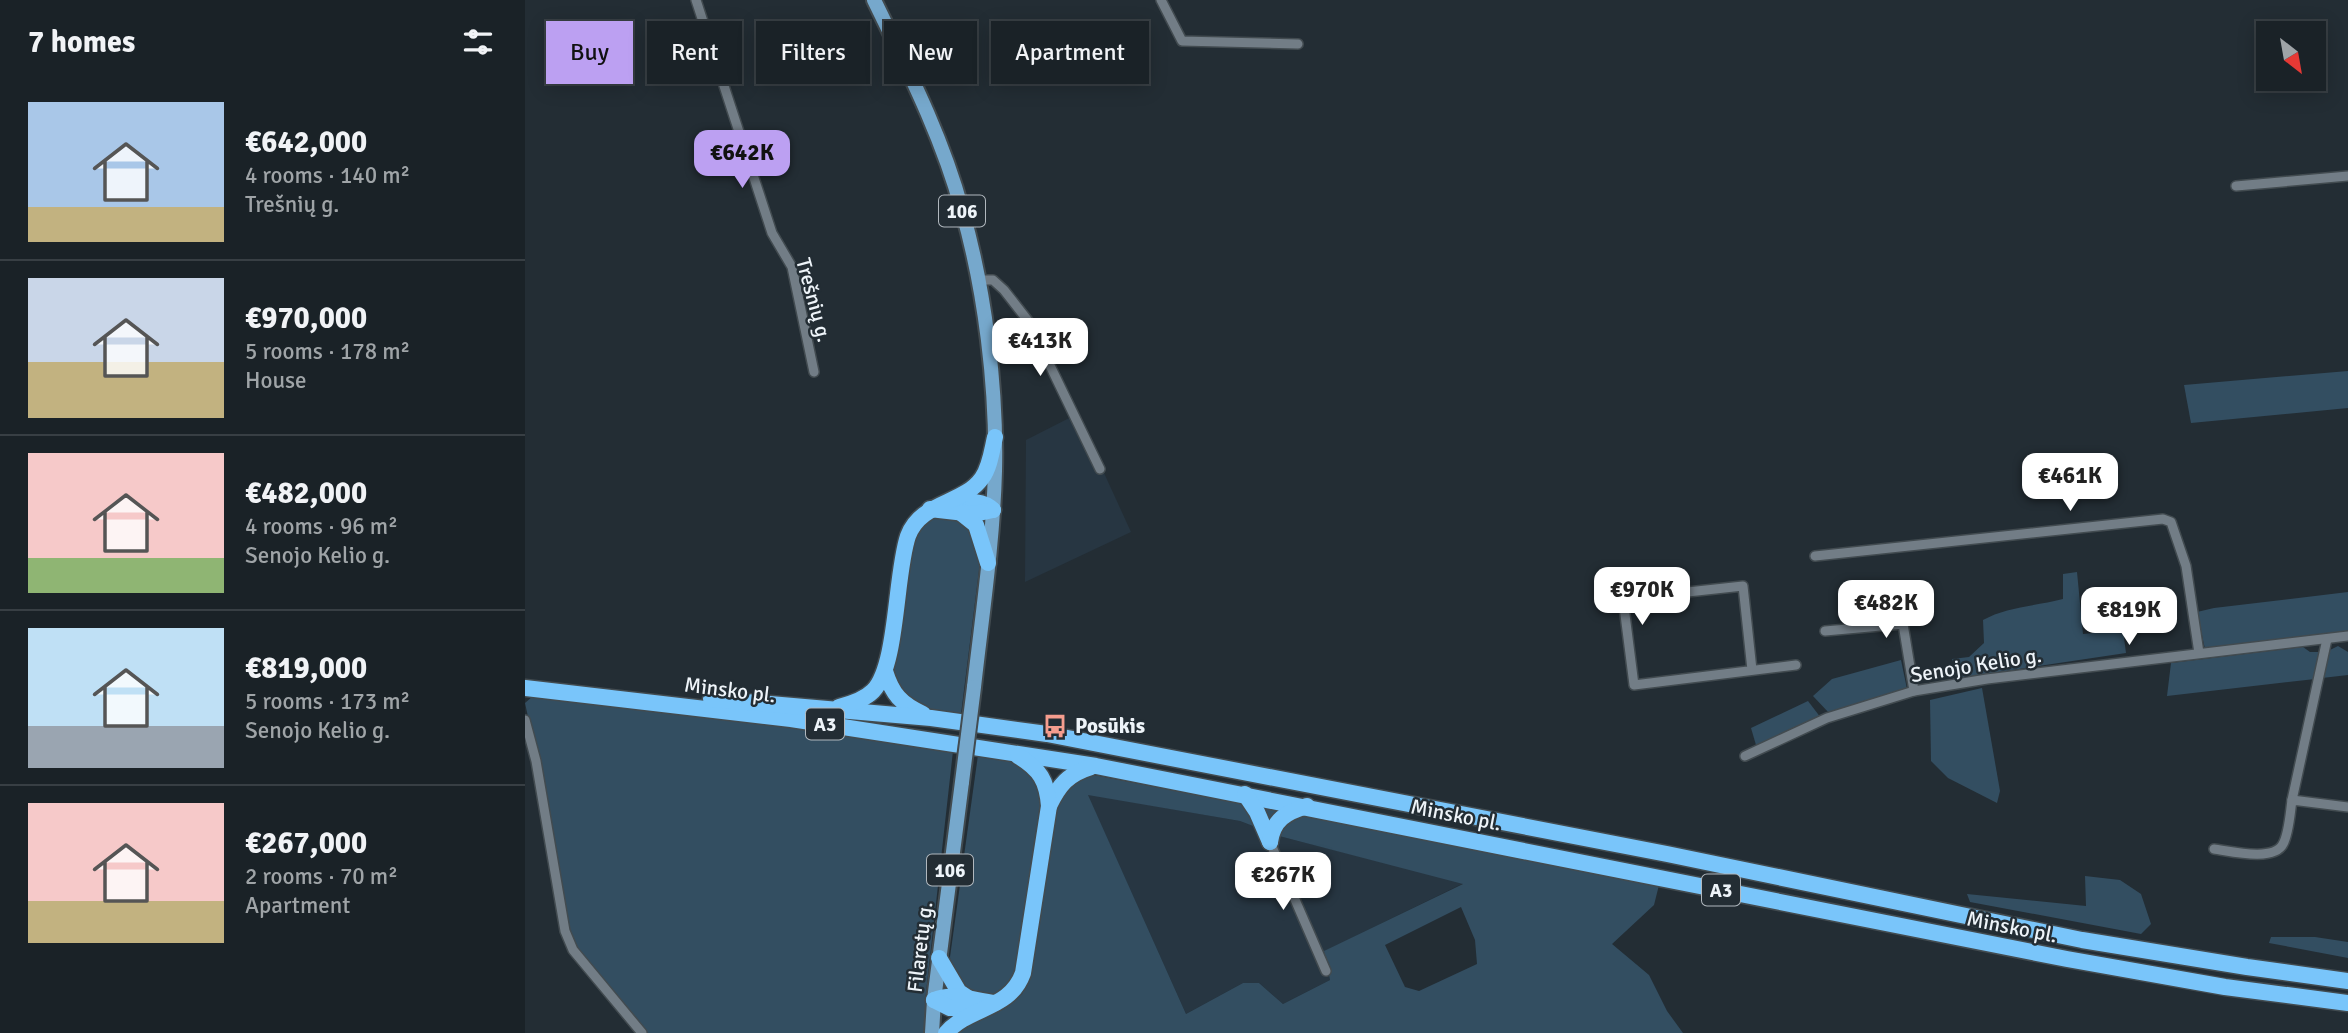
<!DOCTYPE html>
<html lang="en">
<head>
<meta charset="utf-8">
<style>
	body { margin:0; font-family:Signika,sans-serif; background:#232a2f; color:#f1f3f6; height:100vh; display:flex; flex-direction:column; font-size:26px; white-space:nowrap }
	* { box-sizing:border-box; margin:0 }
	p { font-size:23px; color:#9fa4a7 }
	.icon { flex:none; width:38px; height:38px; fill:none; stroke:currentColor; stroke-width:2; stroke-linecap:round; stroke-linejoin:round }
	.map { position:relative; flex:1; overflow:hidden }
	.side { display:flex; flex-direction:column; background:#1a2227; width:525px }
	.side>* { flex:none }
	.guide { position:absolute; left:21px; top:21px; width:665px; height:63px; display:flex; gap:14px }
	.needle { width:46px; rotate:149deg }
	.tools { position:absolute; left:1731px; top:21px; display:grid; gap:14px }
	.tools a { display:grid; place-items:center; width:70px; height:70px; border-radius:0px; background:#1a2227; box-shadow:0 4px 18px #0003,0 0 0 2px #383f44; font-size:35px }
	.price { position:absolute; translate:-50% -60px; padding:0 16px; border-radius:14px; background:#fff; color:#222; font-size:23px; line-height:46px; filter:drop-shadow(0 2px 4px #0008) }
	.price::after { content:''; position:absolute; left:50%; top:42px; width:21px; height:16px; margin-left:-10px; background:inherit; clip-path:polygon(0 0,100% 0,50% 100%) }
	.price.current { background:#bca0f2; color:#111 }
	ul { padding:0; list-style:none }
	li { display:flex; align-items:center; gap:21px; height:175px; padding:0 28px }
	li+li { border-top:2px solid #383f44 }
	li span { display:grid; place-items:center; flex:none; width:196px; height:140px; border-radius:0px; color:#555 }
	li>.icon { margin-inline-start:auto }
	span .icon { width:84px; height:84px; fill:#fffc; stroke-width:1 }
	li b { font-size:30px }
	h2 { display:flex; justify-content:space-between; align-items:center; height:84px; padding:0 28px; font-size:30px }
	.tag { padding:0 24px; border-radius:0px; background:#1a2227; box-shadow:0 4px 18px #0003,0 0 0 2px #383f44; font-size:24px; line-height:63px }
	.tag.current { background:#bca0f2; color:#111 }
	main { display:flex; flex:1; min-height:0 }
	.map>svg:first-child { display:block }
	.built { fill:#273642 }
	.green { fill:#334e61; fill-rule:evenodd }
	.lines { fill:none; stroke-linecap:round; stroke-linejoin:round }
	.street-casing { stroke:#424b50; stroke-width:12 }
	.primary-casing { stroke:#424b50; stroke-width:18 }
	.highway-casing { stroke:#424b50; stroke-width:19 }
	.street { stroke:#727d86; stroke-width:9 }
	.primary { stroke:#76a8cc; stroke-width:14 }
	.highway { stroke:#79c5fa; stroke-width:16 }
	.primary-bridge-casing { stroke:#424b50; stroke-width:18; stroke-linecap:butt }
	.primary-bridge { stroke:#76a8cc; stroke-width:14 }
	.labels { text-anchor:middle; stroke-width:5; stroke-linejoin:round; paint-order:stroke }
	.shield { fill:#232d34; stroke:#b1b8be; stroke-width:2 }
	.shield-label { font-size:19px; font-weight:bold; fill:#eef4f9 }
	.street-label { font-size:21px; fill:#eef4f9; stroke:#232d34 }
	.poi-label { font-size:21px; font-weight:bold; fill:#eef4f9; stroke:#232d34; text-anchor:start }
</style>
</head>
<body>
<main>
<section class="side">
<h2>7 homes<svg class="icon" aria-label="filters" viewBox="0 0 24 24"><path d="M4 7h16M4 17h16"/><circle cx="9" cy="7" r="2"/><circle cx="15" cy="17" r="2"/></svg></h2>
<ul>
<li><span style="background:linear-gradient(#a9c7e8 75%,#c2b280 0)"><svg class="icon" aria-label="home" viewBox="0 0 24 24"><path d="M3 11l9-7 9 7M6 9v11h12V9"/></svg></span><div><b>€642,000</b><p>4 rooms · 140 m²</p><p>Trešnių g.</p></div></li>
<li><span style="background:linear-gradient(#c9d6e8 60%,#c2b280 0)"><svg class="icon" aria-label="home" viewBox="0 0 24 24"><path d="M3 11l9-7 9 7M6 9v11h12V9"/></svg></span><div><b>€970,000</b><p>5 rooms · 178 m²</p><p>House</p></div></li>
<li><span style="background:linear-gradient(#f6c9c9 75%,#8fb573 0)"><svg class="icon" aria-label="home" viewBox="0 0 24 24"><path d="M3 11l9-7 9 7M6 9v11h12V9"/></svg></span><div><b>€482,000</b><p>4 rooms · 96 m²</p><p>Senojo Kelio g.</p></div></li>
<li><span style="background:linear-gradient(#bfe0f5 70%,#9aa5b1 0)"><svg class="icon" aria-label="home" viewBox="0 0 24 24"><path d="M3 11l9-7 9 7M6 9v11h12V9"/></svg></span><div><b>€819,000</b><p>5 rooms · 173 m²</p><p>Senojo Kelio g.</p></div></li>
<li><span style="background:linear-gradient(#f6c9c9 70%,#c2b280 0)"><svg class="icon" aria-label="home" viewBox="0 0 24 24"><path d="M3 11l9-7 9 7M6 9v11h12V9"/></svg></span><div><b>€267,000</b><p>2 rooms · 70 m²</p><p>Apartment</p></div></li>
</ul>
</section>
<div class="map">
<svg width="1823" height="1033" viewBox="0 0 1823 1033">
	<rect width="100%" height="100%" fill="#232d34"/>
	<g class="built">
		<path d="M552 414 606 532 500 582 501 440Z"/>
		<path d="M562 794 715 821 754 836 939 883 800 951 805 980 758 1004 734 983H718L661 1014Z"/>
	</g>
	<g class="green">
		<path d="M1823 371V408L1666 423 1659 385Z"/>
		<path d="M407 516 442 520 456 554 436 714C402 710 374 710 367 670L386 550 395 527Z"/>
		<path d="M1552 572 1558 634 1598 630 1601 653 1433 678 1427 659 1444 657 1459 643 1458 620C1481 607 1511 606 1538 599V574Z"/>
		<path d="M1823 592V632L1680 649 1672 612 1689 608Z"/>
		<path d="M1813 646 1823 652V675L1797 678 1803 651Z"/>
		<path d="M1778 647 1785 652H1794L1790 679 1642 696 1646 663Z"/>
		<path d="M1376 660 1382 689 1305 714 1288 696 1307 679Z"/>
		<path d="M1457 688 1475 791 1472 803 1423 778 1406 761 1405 700Z"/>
		<path d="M8 696 167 713 428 751 401 993 399 1033H120L59 960 44 936 18 785 0 703Z"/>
		<path d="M1283 701 1296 718 1231 745 1226 728Z"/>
		<path d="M453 755 490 760 508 770 519 792 491 974 472 996 441 993 426 967 425 957Z"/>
		<path d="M564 774 1134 885 1129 905 1087 944 1124 975 1142 1011 1158 1033H427L489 1001 497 994 505 976 532 801 536 791ZM563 795 715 821 754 836 938 884 799 951 805 980 758 1004 734 983H718L661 1014ZM936 907 950 940 952 964 894 991 880 987 860 945Z"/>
		<path d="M1560 876 1595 880 1616 894 1626 924 1616 934 1445 902 1442 894 1561 906Z"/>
		<path d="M1746 937H1790L1823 942V958L1744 943Z"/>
	</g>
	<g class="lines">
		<g class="street-casing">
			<g id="street">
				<path d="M171 0 247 233 267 267 289 372"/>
				<path d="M636 0 657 41 773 44"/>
				<path d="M1711 186 1823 176"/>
				<path d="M454 280H468L479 290 504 322 575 469"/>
				<path d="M1290 556 1638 519 1646 522 1661 566 1674 653"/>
				<path d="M1300 631 1378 624 1389 691"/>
				<path d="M1227 670 1218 586 1098 599 1109 685 1271 665"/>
				<path d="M0 720 11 761 40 931 48 950 117 1033"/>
				<path d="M1220 756 1302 718 1389 691 1462 679 1823 636"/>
				<path d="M1767 800 1802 639"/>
				<path d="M745 842 801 971"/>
				<path d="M1689 849C1705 851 1749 862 1758 844 1764 833 1765 814 1767 800L1823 807"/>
			</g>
		</g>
		<g class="primary-casing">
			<g id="primary">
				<path d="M349 0C382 68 417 136 437 210 460 290 472 388 470 471 468 544 457 616 449 687"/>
				<path d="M407 1033 409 1000 437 782"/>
			</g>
		</g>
		<g class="highway-casing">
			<g id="highway">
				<path d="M425 503C440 502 457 499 468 510"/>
				<path d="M405 509 449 514 468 510"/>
				<path d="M436 513 451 525 463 563"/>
				<path d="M360 671C367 694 376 704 398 714"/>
				<path d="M0 688 266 719 571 766 1542 959 1700 987 1823 1003"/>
				<path d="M186 699 406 718 522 734 1142 854 1557 940 1722 967 1823 981"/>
				<path d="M314 707C326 704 339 700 348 691 373 666 370 574 383 536 396 501 438 505 457 478 465 467 467 450 470 437"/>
				<path d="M720 794 732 812 745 842"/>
				<path d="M524 806C534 785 543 774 566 767"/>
				<path d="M745 842C748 820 761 812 782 806"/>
				<path d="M414 958 434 992 443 998"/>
				<path d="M409 1000C428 992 450 1001 470 1003"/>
				<path d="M409 1000 425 1008H454"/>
				<path d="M421 1033C445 1006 485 1010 498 973L524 806C522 781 515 769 493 756"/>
			</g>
		</g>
		<use href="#street" class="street"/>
		<use href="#primary" class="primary"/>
		<use href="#highway" class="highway"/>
		<g class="primary-bridge-casing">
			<path id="primary-bridge" d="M437 782 449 687"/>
		</g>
		<use href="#primary-bridge" class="primary-bridge"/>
	</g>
	<defs>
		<g id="bus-bare" transform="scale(1.89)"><path d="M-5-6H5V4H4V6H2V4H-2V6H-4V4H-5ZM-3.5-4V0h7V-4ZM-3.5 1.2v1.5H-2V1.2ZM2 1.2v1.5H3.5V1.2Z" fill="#f59d8e" stroke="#232d34" stroke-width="2.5" paint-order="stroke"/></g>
	</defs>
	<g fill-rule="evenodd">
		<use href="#bus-bare" x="530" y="726"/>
	</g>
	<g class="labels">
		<g class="shield">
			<rect x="414" y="195.5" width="46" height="31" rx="5"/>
			<rect x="281" y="708.5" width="38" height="31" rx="5"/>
			<rect x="402" y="854.5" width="46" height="31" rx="5"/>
			<rect x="1177" y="874.5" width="38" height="31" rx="5"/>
		</g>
		<g class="shield-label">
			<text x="437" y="218">106</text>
			<text x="300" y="731">A3</text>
			<text x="425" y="877">106</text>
			<text x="1196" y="897">A3</text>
		</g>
		<g class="street-label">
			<text transform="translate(289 300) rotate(75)" y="7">Trešnių g.</text>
			<text transform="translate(1451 665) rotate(-9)" y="7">Senojo Kelio g.</text>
			<text transform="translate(205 690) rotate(7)" y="7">Minsko pl.</text>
			<text transform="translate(931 815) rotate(11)" y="7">Minsko pl.</text>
			<text transform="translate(1487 927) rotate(11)" y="7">Minsko pl.</text>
			<text transform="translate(395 947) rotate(-83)" y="7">Filaretų g.</text>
		</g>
		<g class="poi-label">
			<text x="550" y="733">Posūkis</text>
		</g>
	</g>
</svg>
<div class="tools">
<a><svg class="needle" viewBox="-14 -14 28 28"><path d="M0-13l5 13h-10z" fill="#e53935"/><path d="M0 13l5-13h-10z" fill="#9fa4a7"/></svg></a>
</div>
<b class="price current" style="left:217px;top:190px">€642K</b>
<b class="price" style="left:515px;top:378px">€413K</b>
<b class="price" style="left:1545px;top:513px">€461K</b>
<b class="price" style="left:1117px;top:627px">€970K</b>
<b class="price" style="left:1361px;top:640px">€482K</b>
<b class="price" style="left:1604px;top:647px">€819K</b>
<b class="price" style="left:758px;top:912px">€267K</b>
<div class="guide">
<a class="tag current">Buy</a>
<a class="tag">Rent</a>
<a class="tag">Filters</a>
<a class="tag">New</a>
<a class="tag">Apartment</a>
</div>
</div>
</main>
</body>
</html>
